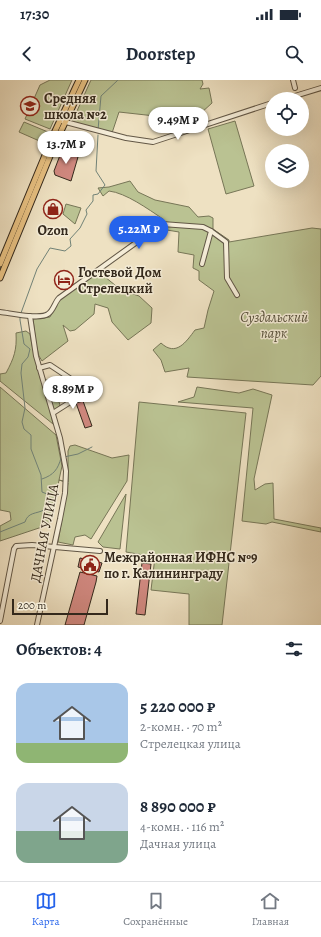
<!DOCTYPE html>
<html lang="ru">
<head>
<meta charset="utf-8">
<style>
	body { margin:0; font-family:Alegreya,serif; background:#f2f2f3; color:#1f2937; height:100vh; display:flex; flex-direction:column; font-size:15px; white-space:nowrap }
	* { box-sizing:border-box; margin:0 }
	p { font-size:13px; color:#747a83 }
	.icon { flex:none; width:22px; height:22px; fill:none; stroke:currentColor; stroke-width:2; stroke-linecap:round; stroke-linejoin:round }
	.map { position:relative; height:545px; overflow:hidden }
	.drawer { display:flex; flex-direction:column; background:#fff; flex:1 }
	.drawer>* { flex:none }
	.controls { position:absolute; left:265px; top:12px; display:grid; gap:8px }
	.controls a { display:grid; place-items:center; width:44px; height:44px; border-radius:50%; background:#fff; box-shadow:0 4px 16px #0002; font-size:20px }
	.scale { position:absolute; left:12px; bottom:10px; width:96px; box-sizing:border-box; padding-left:4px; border:2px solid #34291c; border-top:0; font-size:11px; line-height:14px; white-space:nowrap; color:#34291c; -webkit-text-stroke:3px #f4ecd7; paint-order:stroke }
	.price { position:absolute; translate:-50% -34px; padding:0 9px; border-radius:14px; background:#fff; color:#222; font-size:13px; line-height:26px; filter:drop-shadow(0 1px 2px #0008) }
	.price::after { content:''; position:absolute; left:50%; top:24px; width:12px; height:9px; margin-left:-6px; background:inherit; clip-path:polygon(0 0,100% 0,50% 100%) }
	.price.selected { background:#2563eb; color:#fff }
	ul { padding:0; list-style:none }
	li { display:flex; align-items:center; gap:12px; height:100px; padding:0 16px }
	li span { display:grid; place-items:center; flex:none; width:112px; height:80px; border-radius:12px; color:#555 }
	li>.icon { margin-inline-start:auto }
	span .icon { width:48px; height:48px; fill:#fffc; stroke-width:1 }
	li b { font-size:17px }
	h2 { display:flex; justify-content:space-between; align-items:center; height:48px; padding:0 16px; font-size:17px }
	.status { display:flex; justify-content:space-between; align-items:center; height:28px; padding:0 20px; background:#fff; direction:ltr }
	.status svg { height:11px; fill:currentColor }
	header { display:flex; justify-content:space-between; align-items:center; height:52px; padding:0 16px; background:#fff; font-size:18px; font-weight:600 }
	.tabs { display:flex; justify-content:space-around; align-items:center; height:56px; border-top:1px solid #e0e1e3; background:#fff; font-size:11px; color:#747a83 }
	.tabs a { display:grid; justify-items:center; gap:2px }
	.tabs .selected { color:#2563eb }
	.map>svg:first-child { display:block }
	.green { fill:#bac292; stroke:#777657 }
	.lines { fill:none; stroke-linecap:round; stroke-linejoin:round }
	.stream { stroke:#718277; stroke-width:1 }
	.building { fill:#d0887f; stroke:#34291c }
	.minor-casing { stroke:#625746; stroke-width:6 }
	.major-casing { stroke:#34291c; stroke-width:7 }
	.minor { stroke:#f4ecd7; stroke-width:4 }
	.major { stroke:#e7c081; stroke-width:5 }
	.labels { text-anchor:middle; stroke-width:3; stroke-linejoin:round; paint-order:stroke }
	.poi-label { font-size:14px; font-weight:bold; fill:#34291c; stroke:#f4ecd7; text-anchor:start }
	.park-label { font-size:14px; font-style:italic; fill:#564f3a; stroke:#f4ecd7 }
	.street-label { font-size:14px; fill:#34291c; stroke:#f4ecd7 }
</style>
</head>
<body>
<div class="status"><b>17:30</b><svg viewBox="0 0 49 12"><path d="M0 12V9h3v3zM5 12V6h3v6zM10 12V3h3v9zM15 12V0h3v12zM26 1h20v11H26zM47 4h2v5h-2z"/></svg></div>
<header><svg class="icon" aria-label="back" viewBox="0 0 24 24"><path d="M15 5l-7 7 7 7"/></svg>Doorstep<svg class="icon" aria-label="search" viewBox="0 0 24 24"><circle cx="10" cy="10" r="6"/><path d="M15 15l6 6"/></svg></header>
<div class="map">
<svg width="321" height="545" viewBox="0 0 321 545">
	<rect width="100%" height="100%" fill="#eee1c2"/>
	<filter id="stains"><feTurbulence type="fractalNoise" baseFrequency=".005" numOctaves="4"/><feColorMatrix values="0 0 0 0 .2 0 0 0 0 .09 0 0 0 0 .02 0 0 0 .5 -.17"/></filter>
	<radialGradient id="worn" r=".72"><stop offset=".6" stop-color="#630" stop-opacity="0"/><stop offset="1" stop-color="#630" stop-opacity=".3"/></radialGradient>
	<g class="green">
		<path d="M50 0H72L50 49 25 39 40 5Z"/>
		<path d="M91 0H202L203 4 200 9 209 8 212 23 201 33 158 45 155 36 119 32 112 53 72 42Z"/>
		<path d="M235 41 254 106 226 114 208 49Z"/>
		<path d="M24 42 48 52 44 63 19 52Z"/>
		<path d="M130 101 138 112 155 120 189 127 198 137 209 136 213 138V149L229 160V162L312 148 321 149V296L313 305 187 297 189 288 165 292 161 280 153 270 161 263C176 277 186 262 195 250L204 248 208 230 214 211 199 200V191L193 188 194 175 178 172 179 152 161 149 163 139C148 129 126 113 109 111L103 116 98 108 109 107Z"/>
		<path d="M66 124 81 128 75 144 63 134Z"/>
		<path d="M99 192 121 210 139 216 152 228 151 243 128 260 112 242 108 228 95 224 94 234 75 250 70 251 63 245 68 261 42 281 39 276 36 264 32 265 41 301 51 299 60 325 51 334 53 344 0 301V294L6 293C14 278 17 270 16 253L26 251 30 254 32 265 36 264 33 239 50 237 59 219Z"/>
		<path d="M0 307 56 355 62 386 59 400 68 402V371L70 366 75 365 112 378 129 375 127 401 91 459 85 455 75 457 73 465 58 462 68 403 59 400 53 436 48 445 0 461V446L11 440 10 432 0 430Z"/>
		<path d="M197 307 239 313 253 309 272 315 254 399 255 410 265 404 273 403 274 439 321 448V452L272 442 266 444 242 441 253 328 178 322 194 317Z"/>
		<path d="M139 322 246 333 222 545H189V514L151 510 155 477 126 472Z"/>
		<path d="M126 414 120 469 103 467 98 462Z"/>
	</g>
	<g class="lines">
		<g class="stream">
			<path d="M98 50 101 16 118 0"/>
			<path d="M21 233 37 189 50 168 65 171 71 166 70 159 80 148 87 134 86 130 93 121V115L98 114 105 105 96 91 98 55"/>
			<path d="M64 377 78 374 92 367"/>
			<path d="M42 399C54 395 58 389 61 378"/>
			<path d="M0 452 25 442C28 432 36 434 44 430L49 421 47 414 42 412 41 395 31 369V355L24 349 22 342 25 328 21 293 22 284 28 277 30 269 24 264 20 240V236"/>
		</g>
	</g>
	<g class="building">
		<path d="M68 69 73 71 72 74 78 77 71 101 55 95 54 91 62 70 67 72Z"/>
		<path d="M83 321 92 346 85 348 76 323Z"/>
		<path d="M80 478 102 483 99 492 78 487Z"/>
		<path d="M142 483 151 484 145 535 136 534Z"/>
		<path d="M80 492 97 496 96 502 84 545H65Z"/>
	</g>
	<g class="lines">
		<g class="minor-casing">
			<g id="minor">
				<path d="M293 0 295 8"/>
				<path d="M285 19 321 8"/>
				<path d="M62 41 126 58 153 62 272 23"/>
				<path d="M211 151 226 162 227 198 237 215"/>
				<path d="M0 232C10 233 40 240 48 234 53 231 55 222 59 218L162 144 203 147 211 151 202 184"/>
				<path d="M30 236 36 276 60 358 66 391 65 413 60 439 37 545"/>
				<path d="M39 288 50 285 83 307 86 312 53 333"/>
				<path d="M0 541 14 469 16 466 32 465 100 471"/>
			</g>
		</g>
		<g class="major-casing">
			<g id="major">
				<path d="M0 184 55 51 79 0"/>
				<path d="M0 198 55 64 85 0"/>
			</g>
		</g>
		<use href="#minor" class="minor"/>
		<use href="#major" class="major"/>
	</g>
	<defs>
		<g id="school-ring" transform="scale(1)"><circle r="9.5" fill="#f4ecd7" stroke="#8f2418" stroke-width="1.5"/><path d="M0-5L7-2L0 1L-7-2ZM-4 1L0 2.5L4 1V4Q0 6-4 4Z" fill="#8f2418"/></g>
		<g id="shop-ring" transform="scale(1)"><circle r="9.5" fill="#f4ecd7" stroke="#8f2418" stroke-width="1.5"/><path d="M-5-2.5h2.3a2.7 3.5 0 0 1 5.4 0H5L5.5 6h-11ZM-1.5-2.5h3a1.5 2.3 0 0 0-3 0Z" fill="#8f2418"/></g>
		<g id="hotel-ring" transform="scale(1)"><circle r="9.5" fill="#f4ecd7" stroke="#8f2418" stroke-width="1.5"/><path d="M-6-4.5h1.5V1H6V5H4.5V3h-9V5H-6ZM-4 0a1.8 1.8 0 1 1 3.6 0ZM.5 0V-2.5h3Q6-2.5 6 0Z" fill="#8f2418"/></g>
		<g id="civic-ring" transform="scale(1)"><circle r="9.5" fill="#f4ecd7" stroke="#8f2418" stroke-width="1.5"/><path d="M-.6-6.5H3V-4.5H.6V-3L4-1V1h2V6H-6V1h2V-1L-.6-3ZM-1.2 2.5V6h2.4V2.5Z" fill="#8f2418"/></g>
	</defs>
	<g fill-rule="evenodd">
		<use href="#school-ring" x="30" y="26"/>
		<use href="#shop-ring" x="53" y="129"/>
		<use href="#hotel-ring" x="64" y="200"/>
		<use href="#civic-ring" x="90" y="485"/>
	</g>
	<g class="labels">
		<g class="poi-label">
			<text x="44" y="23">Средняя<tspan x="44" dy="16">школа №2</tspan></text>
			<text x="53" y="155" text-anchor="middle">Ozon</text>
			<text x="78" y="197">Гостевой Дом<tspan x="78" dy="16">Стрелецкий</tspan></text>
			<text x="104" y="482">Межрайонная ИФНС №9<tspan x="104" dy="16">по г. Калининграду</tspan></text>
		</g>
		<g class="park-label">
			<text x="274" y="242">Суздальский<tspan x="274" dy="16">парк</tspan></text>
		</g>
		<g class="street-label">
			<text transform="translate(44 453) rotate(-79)" y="5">ДАЧНАЯ УЛИЦА</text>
		</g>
	</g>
	<rect width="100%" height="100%" filter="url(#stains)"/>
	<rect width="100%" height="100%" fill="url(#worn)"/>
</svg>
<div class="controls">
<a><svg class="icon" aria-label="locate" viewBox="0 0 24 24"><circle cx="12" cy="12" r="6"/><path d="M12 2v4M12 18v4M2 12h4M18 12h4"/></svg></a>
<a><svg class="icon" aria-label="layers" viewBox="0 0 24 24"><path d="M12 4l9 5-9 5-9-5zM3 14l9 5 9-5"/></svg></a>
</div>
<div class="scale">200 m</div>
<b class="price" style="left:178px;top:61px">9.49M ₽</b>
<b class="price" style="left:66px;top:85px">13.7M ₽</b>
<b class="price selected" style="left:139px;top:170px">5.22M ₽</b>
<b class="price" style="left:73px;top:330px">8.89M ₽</b>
</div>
<section class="drawer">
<h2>Объектов: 4<svg class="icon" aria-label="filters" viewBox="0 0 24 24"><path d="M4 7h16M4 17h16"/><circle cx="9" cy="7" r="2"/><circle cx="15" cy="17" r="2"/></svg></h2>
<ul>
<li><span style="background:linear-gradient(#a9c7e8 75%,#8fb573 0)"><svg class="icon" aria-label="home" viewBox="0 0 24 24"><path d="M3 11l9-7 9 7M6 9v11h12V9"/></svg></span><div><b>5 220 000 ₽</b><p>2-комн. · 70 m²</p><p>Стрелецкая улица</p></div></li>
<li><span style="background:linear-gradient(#c9d6e8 60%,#7fa58c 0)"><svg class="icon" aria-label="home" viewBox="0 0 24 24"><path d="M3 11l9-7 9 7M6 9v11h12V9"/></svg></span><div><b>8 890 000 ₽</b><p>4-комн. · 116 m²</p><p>Дачная улица</p></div></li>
</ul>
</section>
<nav class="tabs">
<a class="selected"><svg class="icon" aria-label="map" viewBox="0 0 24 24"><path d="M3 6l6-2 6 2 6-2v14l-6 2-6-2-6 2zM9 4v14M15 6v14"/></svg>Карта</a>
<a><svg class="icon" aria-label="saved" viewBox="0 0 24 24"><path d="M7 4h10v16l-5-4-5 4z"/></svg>Сохранённые</a>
<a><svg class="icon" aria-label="home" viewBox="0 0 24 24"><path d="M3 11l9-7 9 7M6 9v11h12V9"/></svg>Главная</a>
</nav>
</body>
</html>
